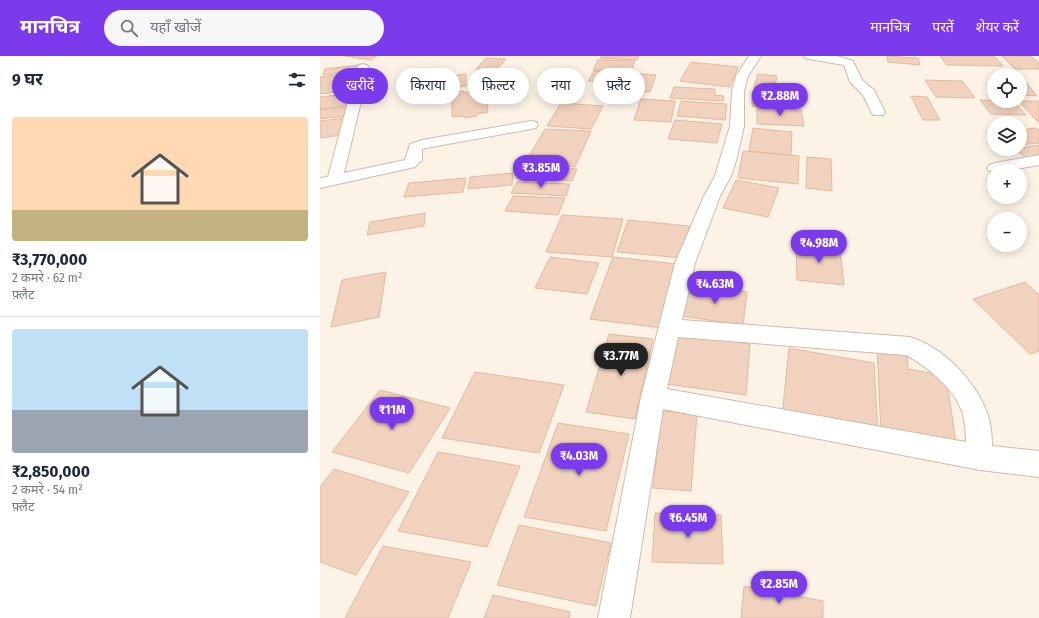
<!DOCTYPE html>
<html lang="hi">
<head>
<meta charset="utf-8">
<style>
	body { margin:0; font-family:"Fira Sans Condensed","Noto Sans Devanagari",sans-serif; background:#f6f6f7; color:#1f2937; height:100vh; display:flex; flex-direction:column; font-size:15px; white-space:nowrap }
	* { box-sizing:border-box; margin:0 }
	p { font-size:13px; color:#747a83 }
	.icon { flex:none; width:22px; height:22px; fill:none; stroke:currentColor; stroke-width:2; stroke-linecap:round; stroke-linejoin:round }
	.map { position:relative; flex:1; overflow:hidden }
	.details { display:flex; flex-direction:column; background:#fff; width:320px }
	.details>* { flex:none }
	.top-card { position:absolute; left:12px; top:12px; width:380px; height:36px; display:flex; gap:8px }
	.tools { position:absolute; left:667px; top:12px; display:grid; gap:8px }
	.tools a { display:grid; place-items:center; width:40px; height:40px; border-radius:50%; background:#fff; box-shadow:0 2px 10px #0003; font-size:20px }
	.price { position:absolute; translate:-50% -34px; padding:0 9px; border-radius:14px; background:#7c3aed; color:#fff; font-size:13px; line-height:26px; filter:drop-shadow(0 1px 2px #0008) }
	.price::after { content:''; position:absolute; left:50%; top:24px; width:12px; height:9px; margin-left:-6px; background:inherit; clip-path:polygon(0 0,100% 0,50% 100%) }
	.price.on { background:#222; color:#fff }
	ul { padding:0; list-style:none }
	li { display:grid; align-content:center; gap:8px; height:212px; padding:0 12px }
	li+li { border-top:1px solid #e0e1e3 }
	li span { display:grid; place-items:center; height:124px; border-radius:4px; color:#555 }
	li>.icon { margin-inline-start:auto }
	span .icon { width:72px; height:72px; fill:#fffc; stroke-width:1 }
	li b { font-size:17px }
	h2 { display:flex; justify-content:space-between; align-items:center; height:48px; padding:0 12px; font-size:17px }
	.pill { padding:0 14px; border-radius:18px; background:#fff; box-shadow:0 2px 10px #0003; font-size:14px; line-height:36px }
	.pill.on { background:#7c3aed; color:#fff }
	header { display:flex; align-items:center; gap:24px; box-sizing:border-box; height:56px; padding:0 20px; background:#7c3aed; color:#fff }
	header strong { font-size:19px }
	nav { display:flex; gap:22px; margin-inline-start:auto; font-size:14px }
	.search { width:280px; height:36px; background:#f6f6f7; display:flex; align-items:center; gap:10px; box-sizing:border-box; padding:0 14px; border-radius:22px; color:#747a83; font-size:15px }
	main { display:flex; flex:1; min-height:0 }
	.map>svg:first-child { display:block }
	.building { fill:#f1d2be; stroke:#e3b99f }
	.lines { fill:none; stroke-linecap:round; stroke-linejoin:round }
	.minor-casing { stroke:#cdbbac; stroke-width:2 }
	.minor { fill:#fff; fill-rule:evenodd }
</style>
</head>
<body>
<header>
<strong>मानचित्र</strong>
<div class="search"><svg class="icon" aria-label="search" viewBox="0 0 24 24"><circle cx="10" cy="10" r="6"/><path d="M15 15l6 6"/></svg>यहाँ खोजें</div>
<nav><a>मानचित्र</a><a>परतें</a><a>शेयर करें</a></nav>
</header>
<main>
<section class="details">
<h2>9 घर<svg class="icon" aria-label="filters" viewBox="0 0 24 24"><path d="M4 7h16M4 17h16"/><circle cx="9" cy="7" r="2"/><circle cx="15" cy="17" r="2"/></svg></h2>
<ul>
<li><span style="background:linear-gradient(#ffd9b3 75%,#c2b280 0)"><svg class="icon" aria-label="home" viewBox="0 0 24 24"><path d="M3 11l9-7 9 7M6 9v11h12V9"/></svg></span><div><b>₹3,770,000</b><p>2 कमरे · 62 m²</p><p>फ़्लैट</p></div></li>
<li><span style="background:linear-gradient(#bfe0f5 65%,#9aa5b1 0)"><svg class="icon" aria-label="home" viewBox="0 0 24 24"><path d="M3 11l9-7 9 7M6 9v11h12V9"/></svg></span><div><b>₹2,850,000</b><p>2 कमरे · 54 m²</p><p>फ़्लैट</p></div></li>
</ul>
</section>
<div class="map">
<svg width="719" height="562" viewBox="0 0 719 562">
	<rect width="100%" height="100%" fill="#fcf3e6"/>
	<g class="building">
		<path d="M25 0H57L50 4Z"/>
		<path d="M282 0H319L317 4 280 2Z"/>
		<path d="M567 0 598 2 600 9 568 6Z"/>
		<path d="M620 0H674L683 10 627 9Z"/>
		<path d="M682 0H711L719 7V13H695Z"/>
		<path d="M166 2 186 3 176 14 156 13Z"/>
		<path d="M278 4 315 5 311 15 273 14Z"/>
		<path d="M371 6 418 11 410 31 360 25Z"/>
		<path d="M40 9 38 15 3 19 5 13Z"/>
		<path d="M274 15 292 16 287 25H268Z"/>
		<path d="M294 16 336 19 330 36 286 34Z"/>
		<path d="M36 17 32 34 0 38V21Z"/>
		<path d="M146 18V30L133 32 132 20Z"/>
		<path d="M438 18 457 20 454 35 434 32Z"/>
		<path d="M700 20H701L717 40 700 39Z"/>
		<path d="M605 24 642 25 655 42 616 41Z"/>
		<path d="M354 31 395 33V39L404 40 403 45 350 42Z"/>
		<path d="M165 32 168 56 157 58V60L144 62V60L132 61V37L144 35V37Z"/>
		<path d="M35 37 31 49 0 53V41Z"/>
		<path d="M591 40 607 41 620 64H603Z"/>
		<path d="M432 42 461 43V52L432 50Z"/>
		<path d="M321 43 355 45 351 66 314 64Z"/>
		<path d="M660 44 693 45 706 59 671 58Z"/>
		<path d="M361 45 407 48 405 64 357 60Z"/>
		<path d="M698 45H719V67Z"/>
		<path d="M241 47 283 50 271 73 227 70Z"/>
		<path d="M30 51 26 60 0 63V54Z"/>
		<path d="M437 52 481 54 484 70 437 68Z"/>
		<path d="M27 62 21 79 0 82V65Z"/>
		<path d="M355 64 402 68 397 87 348 83Z"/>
		<path d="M433 72 472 76 471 99 429 95Z"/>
		<path d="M716 72 719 74V87L700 89V74Z"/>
		<path d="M225 73 271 75 255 111 205 107Z"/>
		<path d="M719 89V100L706 102 695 93Z"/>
		<path d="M423 95 479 100 478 128 418 122Z"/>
		<path d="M487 101 511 103 512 135 486 132Z"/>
		<path d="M205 110 257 113 252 125 199 122Z"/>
		<path d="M193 117 192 129 148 133 150 121Z"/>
		<path d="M146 122 143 136 84 141 89 127Z"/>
		<path d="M416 124 459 132 448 161 403 152Z"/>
		<path d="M197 126 250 128 246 140 191 137Z"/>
		<path d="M193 140 245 142 238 159 185 155Z"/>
		<path d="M105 157 104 170 47 179 50 166Z"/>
		<path d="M242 159 303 163 292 201 226 196Z"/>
		<path d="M308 164 369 170 363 202 297 196Z"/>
		<path d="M476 188 520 192 524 229 477 224Z"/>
		<path d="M230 201 279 207 267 238 215 232Z"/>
		<path d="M293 201 357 208 342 272 270 263Z"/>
		<path d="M66 216 59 261 11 271 22 224Z"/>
		<path d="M705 226 719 239V295L710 298 653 243Z"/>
		<path d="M367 229 427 236 423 269 361 260Z"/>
		<path d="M289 278 333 283 315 363 266 356Z"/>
		<path d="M357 278 430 288 426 339 346 328Z"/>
		<path d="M469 292 554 307 558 379 462 360Z"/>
		<path d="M557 293 587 299 588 313 626 320 637 393 561 377Z"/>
		<path d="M155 316 244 329 219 397 122 382Z"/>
		<path d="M60 334 130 352 89 417 12 396Z"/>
		<path d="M342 355 377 358 371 435 333 432Z"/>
		<path d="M238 367 309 378 286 475 204 461Z"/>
		<path d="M118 396 200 410 167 491 78 475Z"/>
		<path d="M14 413 89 436 36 519 0 506V431Z"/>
		<path d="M335 457 401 459 403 508 332 506Z"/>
		<path d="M199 469 291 487 276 550 177 529Z"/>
		<path d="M63 490 151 506 128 562H25Z"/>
		<path d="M424 530 503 545V562H421Z"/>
		<path d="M173 539 250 556 249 562H164Z"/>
	</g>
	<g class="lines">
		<g class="minor-casing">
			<g id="minor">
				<path d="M429 0H441L428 20 424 35V70L416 105 411 120 400 140 375 207 362 264 590 281C624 292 656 325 668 359 671 369 672 380 672 390L719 395V421L660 414 343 353 310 562H278L321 341 355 207 384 140 395 120 410 70 412 35 416 20ZM358 281 586 299C608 311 635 333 643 358 645 367 646 377 646 386L347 333Z"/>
				<path d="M483 0H517L533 5 542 24 554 34 565 56 563 59H553L543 39 530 26 524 9 489 3 485 2Z"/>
				<path d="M43 8 47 9 49 12 24 117 85 104 90 88 102 84 211 65 216 66 218 69 216 72 211 73 106 92 102 93V104L95 111 0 132V122L8 121 37 12 39 9Z"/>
				<path d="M719 99V109L684 115H674V116L669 115 667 112 669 109 675 107Z"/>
			</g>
		</g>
		<use href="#minor" class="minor"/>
	</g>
</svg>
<div class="tools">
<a><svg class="icon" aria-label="locate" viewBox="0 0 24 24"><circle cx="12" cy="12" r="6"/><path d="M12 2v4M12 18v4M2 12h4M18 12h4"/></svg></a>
<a><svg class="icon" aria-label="layers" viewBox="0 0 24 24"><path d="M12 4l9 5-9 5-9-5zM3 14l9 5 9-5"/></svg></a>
<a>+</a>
<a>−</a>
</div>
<b class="price" style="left:460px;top:61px">₹2.88M</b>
<b class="price" style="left:221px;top:133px">₹3.85M</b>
<b class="price" style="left:499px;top:208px">₹4.98M</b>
<b class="price" style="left:395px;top:249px">₹4.63M</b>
<b class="price on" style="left:301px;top:321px">₹3.77M</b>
<b class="price" style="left:72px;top:375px">₹11M</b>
<b class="price" style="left:259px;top:421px">₹4.03M</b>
<b class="price" style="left:368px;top:483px">₹6.45M</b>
<b class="price" style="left:459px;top:549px">₹2.85M</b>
<div class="top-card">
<a class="pill on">खरीदें</a>
<a class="pill">किराया</a>
<a class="pill">फ़िल्टर</a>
<a class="pill">नया</a>
<a class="pill">फ़्लैट</a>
</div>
</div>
</main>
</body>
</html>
